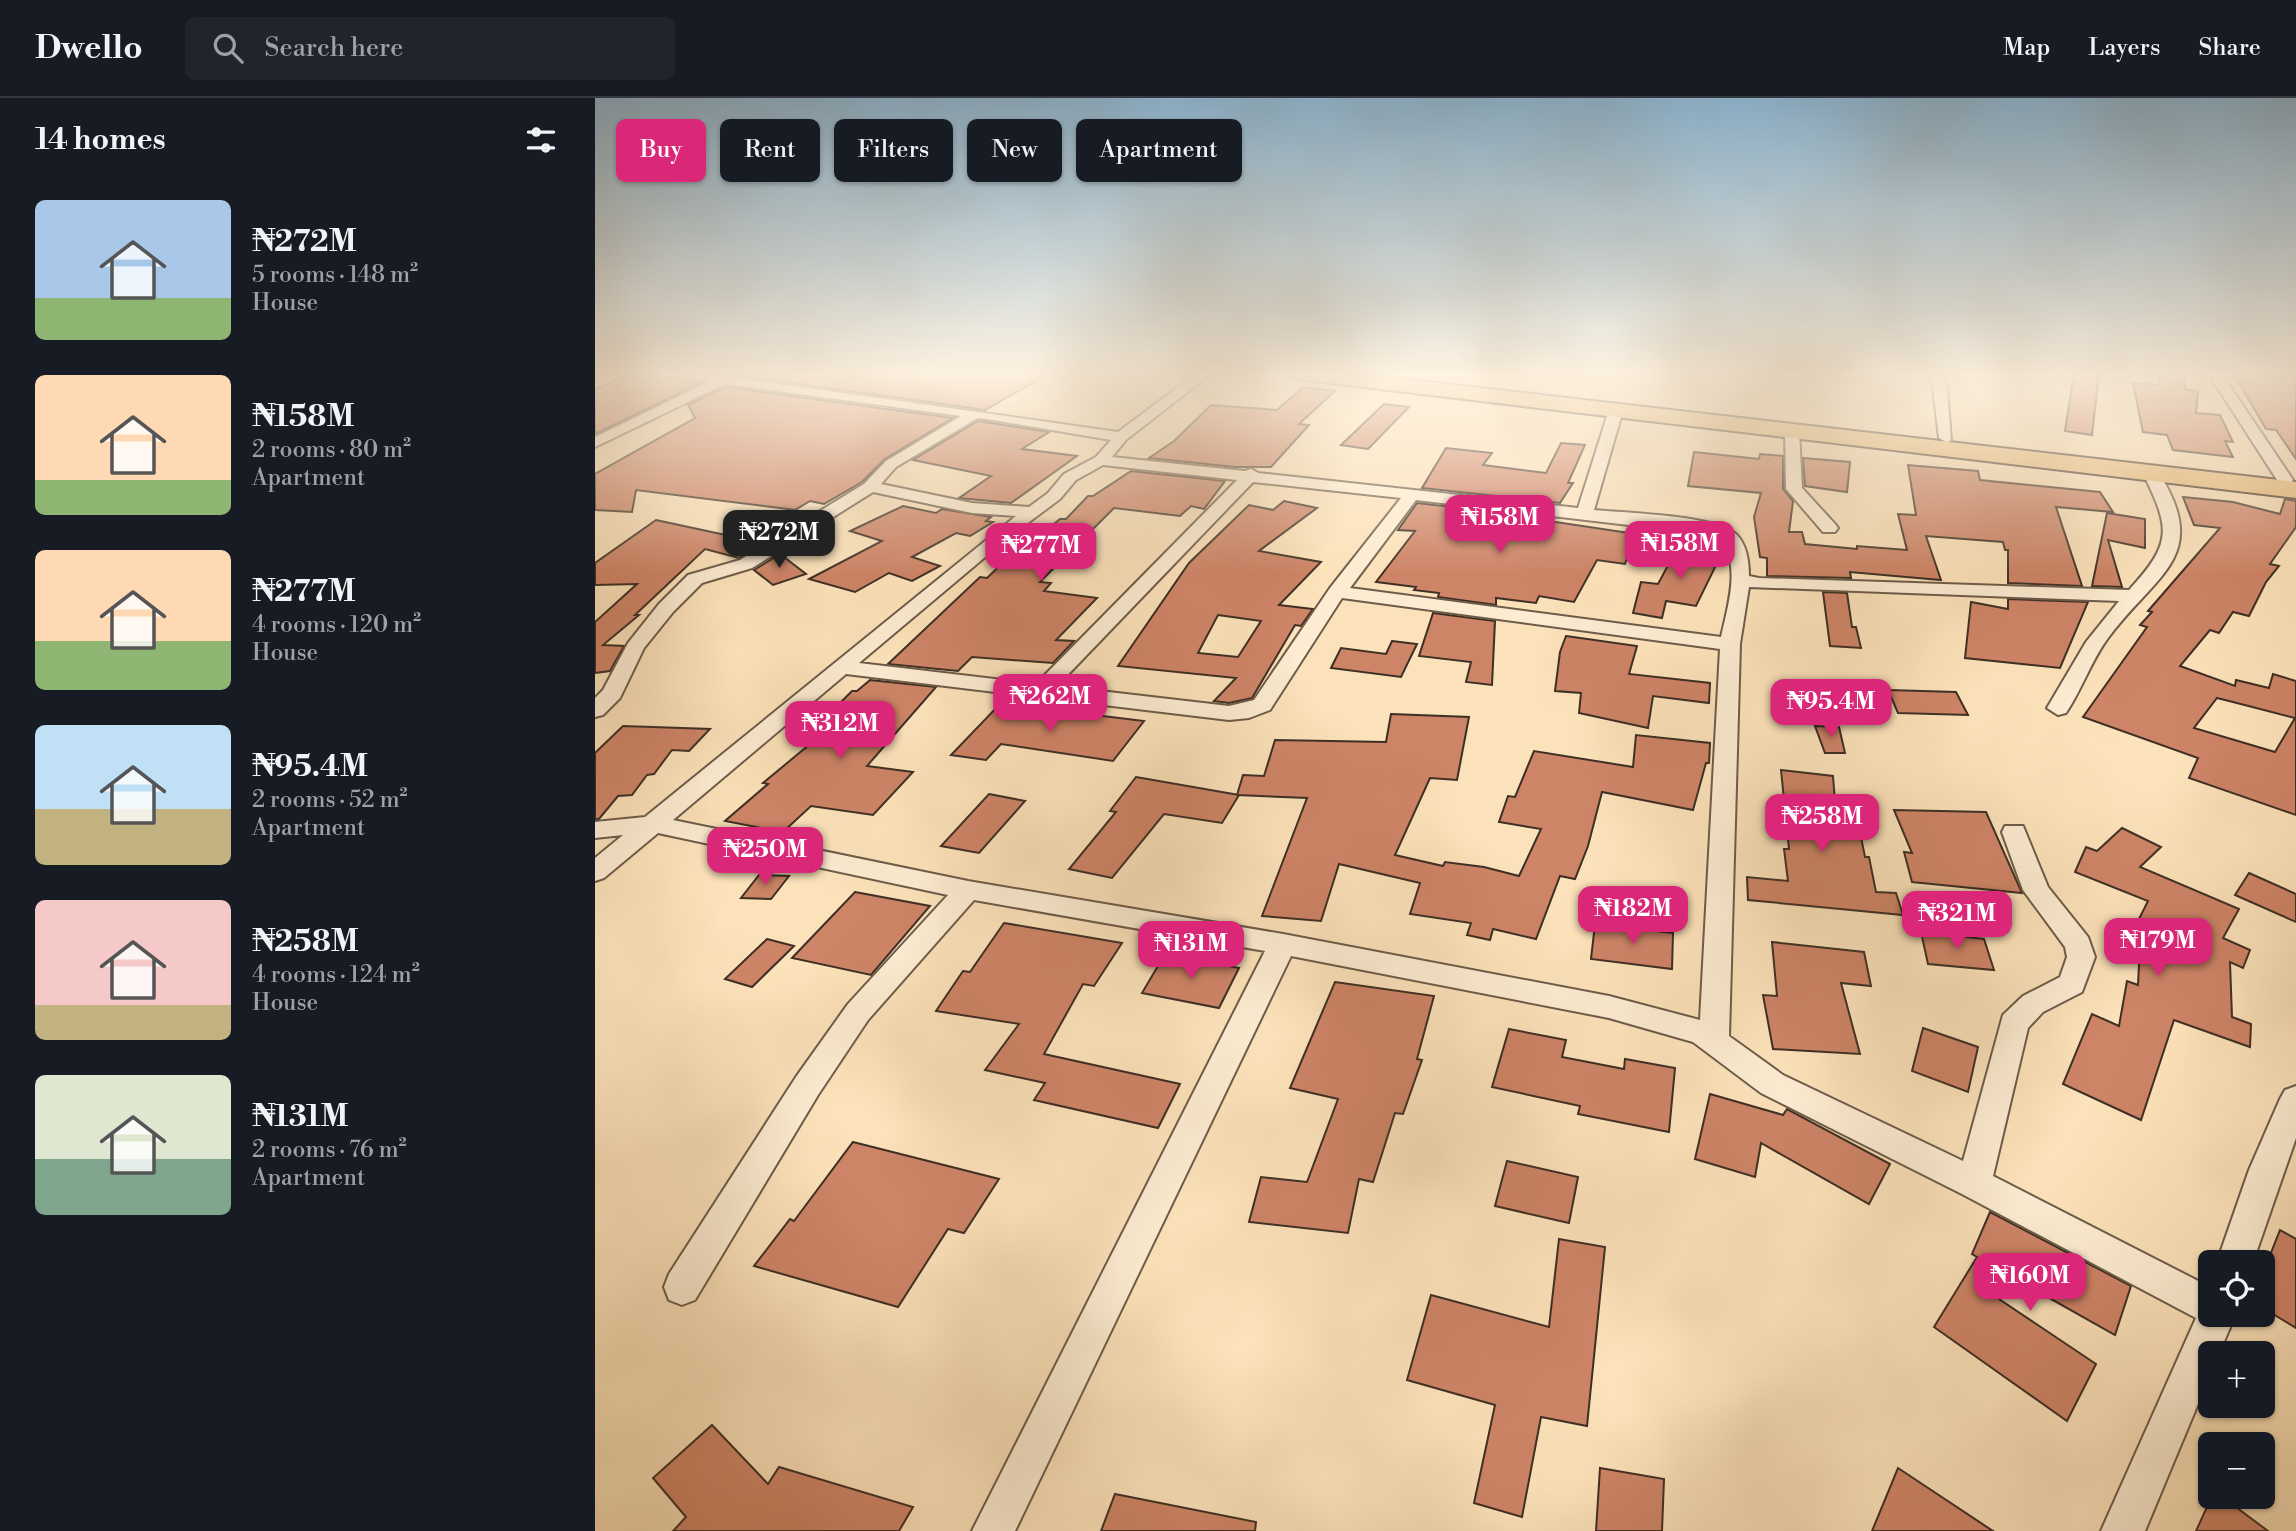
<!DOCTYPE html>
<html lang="en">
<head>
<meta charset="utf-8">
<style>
	body { margin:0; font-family:"Libre Bodoni",serif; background:#20242c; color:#f1f3f6; height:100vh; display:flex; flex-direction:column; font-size:26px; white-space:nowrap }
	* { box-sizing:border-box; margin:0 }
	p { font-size:23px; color:#9ea1a6 }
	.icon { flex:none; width:38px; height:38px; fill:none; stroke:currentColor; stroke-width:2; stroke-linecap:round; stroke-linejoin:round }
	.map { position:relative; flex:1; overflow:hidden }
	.panel { display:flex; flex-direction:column; background:#171b24; width:595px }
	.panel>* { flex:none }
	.banner { position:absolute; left:21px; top:21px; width:665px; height:63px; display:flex; gap:14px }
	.controls { position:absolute; left:1603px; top:1152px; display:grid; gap:14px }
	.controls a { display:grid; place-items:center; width:77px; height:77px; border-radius:10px; background:#171b24; box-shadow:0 2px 5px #0004; font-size:35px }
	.price { position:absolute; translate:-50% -60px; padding:0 16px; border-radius:14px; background:#db2777; color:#fff; font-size:23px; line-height:46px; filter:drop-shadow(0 2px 4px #0008) }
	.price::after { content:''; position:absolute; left:50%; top:42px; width:21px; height:16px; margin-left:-10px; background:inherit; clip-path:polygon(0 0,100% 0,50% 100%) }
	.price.on { background:#222; color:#fff }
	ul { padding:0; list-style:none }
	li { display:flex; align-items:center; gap:21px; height:175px; padding:0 35px }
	li span { display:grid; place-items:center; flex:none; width:196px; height:140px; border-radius:10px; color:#555 }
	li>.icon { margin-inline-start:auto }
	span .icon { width:84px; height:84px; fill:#fffc; stroke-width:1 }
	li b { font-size:30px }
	h2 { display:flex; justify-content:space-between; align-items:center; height:84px; padding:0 35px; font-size:30px }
	.chip { padding:0 24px; border-radius:10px; background:#171b24; box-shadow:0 2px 5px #0004; font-size:24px; line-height:63px }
	.chip.on { background:#db2777; color:#fff }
	header { display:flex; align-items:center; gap:42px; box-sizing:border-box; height:98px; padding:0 35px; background:#171b24; border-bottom:2px solid #363941 }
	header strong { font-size:33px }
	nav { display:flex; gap:38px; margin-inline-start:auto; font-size:24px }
	.search { width:490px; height:63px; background:#20242c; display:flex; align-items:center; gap:18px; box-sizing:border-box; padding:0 24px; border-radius:10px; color:#9ea1a6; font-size:26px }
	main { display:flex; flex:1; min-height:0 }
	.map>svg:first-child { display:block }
	.building { fill:#ce8467; stroke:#3d2f24; stroke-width:2; fill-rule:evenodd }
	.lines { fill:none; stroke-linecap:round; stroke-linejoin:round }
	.street-casing { stroke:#6d5c4a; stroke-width:4 }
	.primary-casing { stroke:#3d2f24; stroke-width:4 }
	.street { fill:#fdecd2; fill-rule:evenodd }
	.primary { fill:#eec17d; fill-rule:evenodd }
</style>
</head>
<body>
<header>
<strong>Dwello</strong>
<div class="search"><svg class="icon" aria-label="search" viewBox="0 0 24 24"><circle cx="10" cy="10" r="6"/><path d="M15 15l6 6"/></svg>Search here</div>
<nav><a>Map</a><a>Layers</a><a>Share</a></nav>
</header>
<main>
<section class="panel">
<h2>14 homes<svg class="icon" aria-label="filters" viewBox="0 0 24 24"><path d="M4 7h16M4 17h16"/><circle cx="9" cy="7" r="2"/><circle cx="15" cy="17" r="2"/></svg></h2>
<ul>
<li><span style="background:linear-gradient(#a9c7e8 70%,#8fb573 0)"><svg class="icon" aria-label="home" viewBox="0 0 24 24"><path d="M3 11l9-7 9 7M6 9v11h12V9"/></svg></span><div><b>₦272M</b><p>5 rooms · 148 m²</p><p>House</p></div></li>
<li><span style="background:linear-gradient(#ffd9b3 75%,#8fb573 0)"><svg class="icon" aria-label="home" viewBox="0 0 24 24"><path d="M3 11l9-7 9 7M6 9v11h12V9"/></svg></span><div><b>₦158M</b><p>2 rooms · 80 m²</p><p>Apartment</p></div></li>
<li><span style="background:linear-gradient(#ffd9b3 65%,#8fb573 0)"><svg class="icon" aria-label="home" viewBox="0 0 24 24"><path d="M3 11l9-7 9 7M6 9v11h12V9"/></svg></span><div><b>₦277M</b><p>4 rooms · 120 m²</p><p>House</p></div></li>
<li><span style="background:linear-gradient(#bfe0f5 60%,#c2b280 0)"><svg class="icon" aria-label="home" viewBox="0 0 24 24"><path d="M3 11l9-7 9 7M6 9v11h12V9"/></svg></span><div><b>₦95.4M</b><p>2 rooms · 52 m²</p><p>Apartment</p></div></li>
<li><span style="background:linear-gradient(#f6c9c9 75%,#c2b280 0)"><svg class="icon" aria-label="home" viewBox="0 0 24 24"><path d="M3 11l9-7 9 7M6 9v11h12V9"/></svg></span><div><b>₦258M</b><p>4 rooms · 124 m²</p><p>House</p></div></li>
<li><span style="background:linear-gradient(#dfe7d0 60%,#7fa58c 0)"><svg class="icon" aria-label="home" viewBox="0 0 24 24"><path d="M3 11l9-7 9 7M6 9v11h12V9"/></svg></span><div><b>₦131M</b><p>2 rooms · 76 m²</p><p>Apartment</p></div></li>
</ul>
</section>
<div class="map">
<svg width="1701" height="1433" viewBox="0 0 1701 1433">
	<rect width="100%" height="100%" fill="#fce2ba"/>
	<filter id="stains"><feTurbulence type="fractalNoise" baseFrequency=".00286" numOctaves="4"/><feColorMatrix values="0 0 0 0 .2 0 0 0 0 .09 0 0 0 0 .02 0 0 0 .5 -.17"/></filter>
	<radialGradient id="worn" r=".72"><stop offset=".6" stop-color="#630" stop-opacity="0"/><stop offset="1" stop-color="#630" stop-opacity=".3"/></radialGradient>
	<g class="building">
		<path d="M38 275 67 277 105 285 0 336V291Z"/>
		<path d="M125 275H455L390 312Z"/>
		<path d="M1479 275H1504L1497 337 1470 333Z"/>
		<path d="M1564 275H1589L1590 291 1603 293 1601 315 1625 317 1638 344 1630 343 1638 359 1578 352 1572 337 1548 334 1538 285 1564 287Z"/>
		<path d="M1638 275H1701V361L1681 332 1671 331Z"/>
		<path d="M130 289 358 320 290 361 267 384 229 406 215 403 200 412 41 392 37 414 0 412V376L100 320 93 307Z"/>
		<path d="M708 289 740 293 704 326 714 327 676 369H640L554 360 579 343 616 307 682 312Z"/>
		<path d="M789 306 814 309 773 351 746 347Z"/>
		<path d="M383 323 454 334 427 351 482 358 416 405 364 400 396 378 318 362Z"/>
		<path d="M966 345 990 347 973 385H978L965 405 827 390 851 350 897 355 888 367 951 375Z"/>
		<path d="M1099 354 1164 361 1165 356 1188 358V391L1198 403 1194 434H1207L1210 446 1262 451V448L1312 452 1303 416 1321 417 1313 367 1383 373 1385 382 1505 394 1518 414 1461 409 1487 488 1413 485V452H1410L1408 444 1331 438 1346 482 1255 474 1256 480 1172 478V460L1165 459 1159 419 1166 395 1093 388Z"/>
		<path d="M1208 360 1255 364 1252 394 1210 388Z"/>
		<path d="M536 373 630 383 609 411 596 408 585 418 519 410 445 484 456 485 449 493 502 500 461 542 479 543 458 565 377 559 363 573 293 566 385 479 392 480 440 434 448 435 465 421H471L493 398H498Z"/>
		<path d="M1588 399 1638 404 1685 416 1690 401 1701 403V429L1675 466 1684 468 1671 484 1654 518 1638 514 1624 535 1615 532 1585 568 1640 588 1641 582 1674 590 1678 576 1701 583V717L1594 680 1603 660 1488 619 1552 529 1545 527 1557 514 1553 513 1625 430 1599 427ZM1622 600 1638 604 1700 620 1680 654 1599 630Z"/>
		<path d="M689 403 722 410 664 453 726 464 684 507 718 511 706 528 700 527 657 600 634 605 619 603 641 580 523 568 594 465 654 407 678 412ZM623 517 666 523 643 559 603 555Z"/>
		<path d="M822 405 956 420 954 423 1041 436 1030 466 1002 462 979 504 944 498 941 505 901 500V507L843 499 844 495 819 492 821 489 781 484 820 433 803 432Z"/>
		<path d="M308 408 341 415 347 411 396 419 391 423 398 424 375 438 361 435 317 459 345 468 317 483 294 475 260 494 214 481 287 443 255 433Z"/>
		<path d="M1512 415 1550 421V450L1513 442 1527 489 1497 488Z"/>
		<path d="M61 422 168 445 144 460 110 451 40 517H44L8 547 29 548 15 573 0 575V524L42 486 0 487V465Z"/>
		<path d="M1101 443 1125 447 1128 453 1101 508 1071 503 1067 520 1038 515 1046 484 1063 486 1078 458 1091 460Z"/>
		<path d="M185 456 211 476 178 487 159 472Z"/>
		<path d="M1228 494 1252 495 1257 529H1261L1266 550 1235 548Z"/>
		<path d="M1413 501 1493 504 1465 570 1370 560 1376 504 1413 511Z"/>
		<path d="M838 515 900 523 897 587 871 584 876 564 824 558Z"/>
		<path d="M971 538 1042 548 1034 576 1115 585 1114 605 1058 598 1053 630 984 615 986 595 960 593 965 554Z"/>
		<path d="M797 543 822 546 806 579 736 570 746 550 791 556Z"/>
		<path d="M275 582 341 589 272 668 318 674 278 717 216 708 188 734 130 723 173 686 168 685 215 646 210 645 247 611 240 610 257 593H262Z"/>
		<path d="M1293 592 1361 594 1373 617 1303 615Z"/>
		<path d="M403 608 448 615 451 611 549 623 518 663 406 646 391 662 356 657Z"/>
		<path d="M796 616 874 619 862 682 835 680 800 757 848 768 850 764 889 769 924 778 946 731 904 724 913 698 920 699 939 653 1038 669 1041 637 1115 645 1114 665H1111L1098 712 1007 694 993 748 980 781 965 778 941 841 898 831 895 842 872 837 876 825 815 816 825 785 744 766 726 823 667 818 712 700 642 697 648 677 669 678 680 642 791 644Z"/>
		<path d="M28 628 115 631 94 653 77 652 59 676 52 677 37 697 23 698 4 721H0V655Z"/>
		<path d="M1220 628 1244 629 1250 655H1230Z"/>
		<path d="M1186 672 1238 678 1241 717 1262 719 1270 759H1274L1281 794 1301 795 1308 817 1153 802 1152 779 1193 783 1189 751H1194Z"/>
		<path d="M541 679 644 697 627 725 569 716 517 780 474 771 521 714 515 713Z"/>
		<path d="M394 696 430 703 384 755 346 748Z"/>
		<path d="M1299 712 1391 714 1427 795 1317 784 1309 754 1317 755Z"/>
		<path d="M1527 730 1566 749 1545 769 1644 811 1628 840 1655 852 1648 870 1635 864 1637 919 1656 926 1655 949 1579 922 1546 1022 1468 986 1497 916 1524 928 1532 883 1543 887 1546 826 1542 825 1553 803 1480 774 1491 749 1502 753Z"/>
		<path d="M1654 775 1701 796V824L1640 797Z"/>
		<path d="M164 777 194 778 176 801 146 800Z"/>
		<path d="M260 794 335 808 276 877 197 860Z"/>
		<path d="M409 825 527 845 499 888 488 886 449 956 585 986 563 1030 439 1002 450 985 390 972 424 926 341 913 368 873 375 874Z"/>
		<path d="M1000 826 1078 835 1077 871 996 861Z"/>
		<path d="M1326 834 1389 841 1399 872 1333 866Z"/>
		<path d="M172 841 199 848 157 889 130 881Z"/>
		<path d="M1177 844 1269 854 1276 888 1246 885 1265 956 1178 951 1168 897 1182 898Z"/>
		<path d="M570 856 644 870 624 910 547 895Z"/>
		<path d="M740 884 839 898 822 961 827 962 808 1016 800 1015 778 1084 764 1081 753 1135 654 1124 666 1079 712 1084 743 1001 695 990Z"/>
		<path d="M1328 930 1383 949 1373 994 1317 973Z"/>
		<path d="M914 931 971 942 967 959 1029 971 1030 961 1080 970 1074 1034 983 1016 985 1008 897 989Z"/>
		<path d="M1115 996 1188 1017 1192 1011 1295 1066 1274 1106 1166 1045 1160 1079 1100 1061Z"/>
		<path d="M258 1044 404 1081 369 1135 353 1131 303 1209 159 1168 195 1121 199 1123Z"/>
		<path d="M912 1063 983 1079 974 1125 900 1108Z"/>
		<path d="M1395 1114 1536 1188 1520 1237 1417 1179 1404 1201 1501 1266 1472 1323 1339 1229 1382 1159 1377 1156Z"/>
		<path d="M1685 1132 1701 1141V1230L1668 1210V1175Z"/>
		<path d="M964 1141 1010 1149 992 1328 946 1319 927 1419 879 1405 900 1307 812 1282 836 1197 954 1229Z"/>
		<path d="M117 1327 173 1386 184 1369 318 1409 304 1433H78L91 1419 58 1380Z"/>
		<path d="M1005 1370 1069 1381 1067 1433H1001Z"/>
		<path d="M1303 1370 1398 1433H1277Z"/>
		<path d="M520 1396 661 1424 660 1433H506Z"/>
		<path d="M1617 1398H1626L1673 1433H1601Z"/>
	</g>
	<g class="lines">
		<g class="street-casing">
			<g id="street">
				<path d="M69 275 128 278 523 334 602 275H617L531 342 517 359 650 373 656 371 663 375 983 410 1014 312 1021 308 1028 312 999 412C1029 415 1123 417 1142 437 1152 448 1154 464 1154 478L1164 480 1534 492C1578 444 1575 431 1548 375L1556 370 1562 372C1618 459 1561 475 1513 540 1496 563 1487 591 1471 615L1463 617 1452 610 1491 544 1524 503 1154 489 1145 546 1134 938 1188 977 1368 1063 1408 917 1428 898 1465 879 1472 859 1470 849 1428 792 1407 734 1410 728H1428L1453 789 1493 839 1500 859 1487 894 1448 914 1433 930 1398 1078 1615 1189V1216H1641L1624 1255H1615V1277L1550 1433H1506L1601 1220 1367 1096 1166 995 1098 944 1014 920 696 858 420 1433H377L670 853 379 802 273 922 223 997 100 1202 87 1207 74 1202 69 1189 74 1176 201 979 253 906 353 797 63 735 9 780 0 783V760L28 737 0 740V724L50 719 421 418 377 415 278 394 157 470 107 485 78 514 49 550 25 600 8 617 0 619V600L8 592 33 545 64 506 93 477 145 462 269 386 291 363 366 318 130 286 0 349V339L113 284ZM383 320 397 322 516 342 501 359 469 376 453 395 434 409 377 405 286 386 301 369ZM508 367 642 382 441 586 264 565 414 439 465 401 481 382ZM658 384 806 400 735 490 659 602 634 608 462 588ZM821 402 1119 437C1149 459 1133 507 1126 539L755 490ZM747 500 1125 551 1105 922 1014 898 688 836 373 783 78 722 251 576 634 622 654 620 675 612Z"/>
				<path d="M1332 275H1345L1352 290 1356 343 1351 344 1344 340 1338 290Z"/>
				<path d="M1613 275H1626L1698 382 1696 385H1684Z"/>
				<path d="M1197 329 1204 333 1207 390 1240 426 1243 430 1240 434H1228L1191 391 1190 333Z"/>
				<path d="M1701 988V1040L1658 1164H1622L1654 1072 1685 1001 1690 992Z"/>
			</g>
		</g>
		<g class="primary-casing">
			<path id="primary" d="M691 275H755L1701 384V400L701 281Z"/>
		</g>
		<use href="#street" class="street"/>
		<use href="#primary" class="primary"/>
	</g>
	<linearGradient id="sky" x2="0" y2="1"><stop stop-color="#8cb7d5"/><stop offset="0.58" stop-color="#fef2e0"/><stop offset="1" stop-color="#fef2e0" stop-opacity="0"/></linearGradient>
	<rect width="1701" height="476" fill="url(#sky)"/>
	<rect width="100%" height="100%" filter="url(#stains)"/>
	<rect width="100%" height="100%" fill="url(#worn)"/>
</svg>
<div class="controls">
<a><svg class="icon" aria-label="locate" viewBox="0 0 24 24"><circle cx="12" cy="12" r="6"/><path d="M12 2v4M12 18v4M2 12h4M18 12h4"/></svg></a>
<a>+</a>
<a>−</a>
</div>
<b class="price" style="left:905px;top:457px">₦158M</b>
<b class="price on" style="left:184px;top:472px">₦272M</b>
<b class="price" style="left:1085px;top:483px">₦158M</b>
<b class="price" style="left:446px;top:485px">₦277M</b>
<b class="price" style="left:455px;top:636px">₦262M</b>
<b class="price" style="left:1236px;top:641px">₦95.4M</b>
<b class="price" style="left:245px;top:663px">₦312M</b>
<b class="price" style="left:1227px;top:756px">₦258M</b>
<b class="price" style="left:170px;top:789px">₦250M</b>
<b class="price" style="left:1038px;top:848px">₦182M</b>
<b class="price" style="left:1362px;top:853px">₦321M</b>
<b class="price" style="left:1563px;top:880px">₦179M</b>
<b class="price" style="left:596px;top:883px">₦131M</b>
<b class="price" style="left:1435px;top:1215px">₦160M</b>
<div class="banner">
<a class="chip on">Buy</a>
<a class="chip">Rent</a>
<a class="chip">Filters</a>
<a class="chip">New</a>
<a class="chip">Apartment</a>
</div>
</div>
</main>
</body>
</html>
